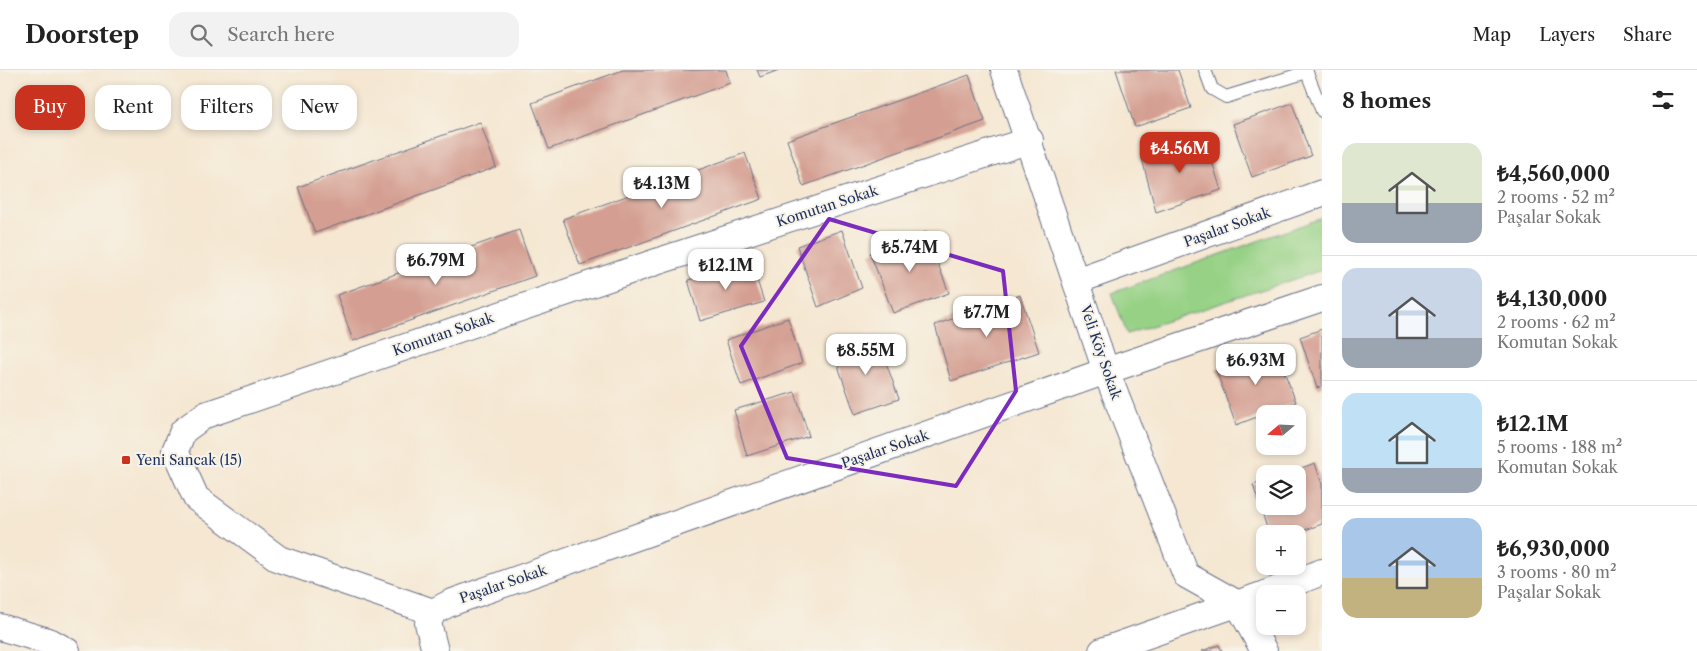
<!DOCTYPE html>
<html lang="en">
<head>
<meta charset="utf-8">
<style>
	body { margin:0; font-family:"Libre Caslon Text",serif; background:#f2f2f2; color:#222; height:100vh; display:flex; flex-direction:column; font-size:19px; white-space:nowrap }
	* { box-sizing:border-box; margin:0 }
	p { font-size:16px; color:#767676 }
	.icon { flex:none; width:28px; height:28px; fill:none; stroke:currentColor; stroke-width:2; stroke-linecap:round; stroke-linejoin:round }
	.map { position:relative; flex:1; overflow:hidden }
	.drawer { display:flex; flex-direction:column; background:#fff; width:375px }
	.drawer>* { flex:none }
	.banner { position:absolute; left:15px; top:15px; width:475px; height:45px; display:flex; gap:10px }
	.needle { width:32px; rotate:251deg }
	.controls { position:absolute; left:1256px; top:335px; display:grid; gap:10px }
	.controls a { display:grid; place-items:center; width:50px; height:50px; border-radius:10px; background:#fff; box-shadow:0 2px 8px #0003; font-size:25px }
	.price { position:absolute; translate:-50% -42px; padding:0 11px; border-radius:10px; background:#fff; color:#222; font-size:16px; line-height:32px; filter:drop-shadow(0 1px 2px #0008) }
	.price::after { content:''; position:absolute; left:50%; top:30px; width:15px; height:11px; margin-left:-8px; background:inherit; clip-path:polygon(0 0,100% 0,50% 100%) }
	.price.current { background:#c8321e; color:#fff }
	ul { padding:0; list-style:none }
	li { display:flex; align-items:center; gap:15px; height:125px; padding:0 20px }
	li+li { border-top:1px solid #e0e0e0 }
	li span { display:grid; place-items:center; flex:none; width:140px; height:100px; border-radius:15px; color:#555 }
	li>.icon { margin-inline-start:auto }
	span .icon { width:60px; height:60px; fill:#fffc; stroke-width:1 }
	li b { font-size:21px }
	h2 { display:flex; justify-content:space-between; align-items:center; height:60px; padding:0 20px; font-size:21px }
	.chip { padding:0 18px; border-radius:15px; background:#fff; box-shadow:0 2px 8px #0003; font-size:18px; line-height:45px }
	.chip.current { background:#c8321e; color:#fff }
	header { display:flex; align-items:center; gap:30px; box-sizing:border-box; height:70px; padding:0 25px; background:#fff; border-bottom:1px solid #e0e0e0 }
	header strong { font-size:24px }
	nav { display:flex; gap:28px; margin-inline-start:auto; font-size:18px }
	.search { width:350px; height:45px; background:#f2f2f2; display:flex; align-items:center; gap:12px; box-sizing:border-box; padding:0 18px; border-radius:15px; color:#767676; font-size:19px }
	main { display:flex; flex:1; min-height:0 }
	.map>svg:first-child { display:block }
	.green { fill:#96d185; stroke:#588072 }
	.building { fill:#d49f92 }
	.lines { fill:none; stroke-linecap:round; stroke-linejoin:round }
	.service-casing { stroke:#676f86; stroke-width:14 }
	.minor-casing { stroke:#676f86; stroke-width:28 }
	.service { stroke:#fff; stroke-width:12 }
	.minor { stroke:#fff; stroke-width:26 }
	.marked { fill:none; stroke:#7b2cbf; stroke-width:4; stroke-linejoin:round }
	.poi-dot { fill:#c8321e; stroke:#f7f3e8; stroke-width:2 }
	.labels { text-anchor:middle; stroke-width:4; stroke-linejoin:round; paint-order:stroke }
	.street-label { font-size:14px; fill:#1b2f5e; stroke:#f7f3e8 }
	.poi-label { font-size:14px; fill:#1b2f5e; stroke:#f7f3e8; text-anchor:start }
</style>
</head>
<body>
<header>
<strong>Doorstep</strong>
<div class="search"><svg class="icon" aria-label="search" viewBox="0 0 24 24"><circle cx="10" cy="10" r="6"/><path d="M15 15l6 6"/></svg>Search here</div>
<nav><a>Map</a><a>Layers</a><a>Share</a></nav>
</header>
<main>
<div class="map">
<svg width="1322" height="581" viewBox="0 0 1322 581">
	<rect width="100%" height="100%" fill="#f7f3e8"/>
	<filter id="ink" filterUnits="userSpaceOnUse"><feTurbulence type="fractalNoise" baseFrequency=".02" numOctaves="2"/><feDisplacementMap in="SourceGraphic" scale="10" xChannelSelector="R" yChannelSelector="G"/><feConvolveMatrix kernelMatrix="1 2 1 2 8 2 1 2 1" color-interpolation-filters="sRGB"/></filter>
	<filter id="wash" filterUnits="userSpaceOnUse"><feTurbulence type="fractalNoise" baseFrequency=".0096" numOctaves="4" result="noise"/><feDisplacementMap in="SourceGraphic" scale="20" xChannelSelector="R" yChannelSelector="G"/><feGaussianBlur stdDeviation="1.12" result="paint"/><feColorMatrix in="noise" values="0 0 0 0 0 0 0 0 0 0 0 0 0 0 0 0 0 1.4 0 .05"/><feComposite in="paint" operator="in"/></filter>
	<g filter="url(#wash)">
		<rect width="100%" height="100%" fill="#f5e7d1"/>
		<path class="green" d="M1322 148V200L1127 264 1112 223Z"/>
		<g id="blocks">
			<g class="building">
				<path d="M623 0H726L730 13 549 79 532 33Z"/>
				<path d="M757 0H779L760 7Z"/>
				<path d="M1116 0H1178L1191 38 1135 57Z"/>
				<path d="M969 5 985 51 803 116 787 70Z"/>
				<path d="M1292 33 1311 86 1252 107 1233 54Z"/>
				<path d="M480 52 496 97 315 163 298 117Z"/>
				<path d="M1204 66 1221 120 1156 142 1141 85Z"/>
				<path d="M745 83 762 129 580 195 563 149Z"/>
				<path d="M519 160 535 206 353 271 337 225Z"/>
				<path d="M842 160 862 218 818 237 797 176Z"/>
				<path d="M926 162 949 223 893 243 870 183Z"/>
				<path d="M751 191 764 232 700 251 688 210Z"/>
				<path d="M1020 225 1039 282 951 311 935 255Z"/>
				<path d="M788 248 802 293 741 315 726 270Z"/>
				<path d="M1322 259V316L1317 318 1300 267Z"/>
				<path d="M877 267 899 329 855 344 833 282Z"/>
				<path d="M1275 278 1296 332 1236 355 1216 300Z"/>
				<path d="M795 322 809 366 747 386 734 340Z"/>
				<path d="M1315 393 1322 414V454L1294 464H1269L1253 415 1265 411V436H1298V404H1285Z"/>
				<path d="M1219 575 1222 581H1202Z"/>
			</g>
		</g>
	</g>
	<g filter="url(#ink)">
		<use href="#blocks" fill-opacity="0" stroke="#676f86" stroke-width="1"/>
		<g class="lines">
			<g class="service-casing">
				<g id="service">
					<path d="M1205 0 1212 19 1226 27 1307 2"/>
					<path d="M1306 0 1322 41"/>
				</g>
			</g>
			<g class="minor-casing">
				<g id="minor">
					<path d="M1004 0 1106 301 1186 505 1238 534"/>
					<path d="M1076 211 1322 123"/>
					<path d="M1265 524 1322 502"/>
					<path d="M1238 534 1264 581"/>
					<path d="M433 542 279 489 196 428 175 381 183 361 205 345 659 191 1030 70"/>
					<path d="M0 557 51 572 67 581"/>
					<path d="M435 581 428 553 433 542 450 533 1106 301 1322 228"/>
					<path d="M1102 581 1265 524"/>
				</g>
			</g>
			<use href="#service" class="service"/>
			<use href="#minor" class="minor"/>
		</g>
	</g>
	<path class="marked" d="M829 149 1003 201 1016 321 956 416 787 388 741 276Z"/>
	<rect class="poi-dot" x="121" y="385" width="10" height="10" rx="2.5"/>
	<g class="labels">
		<g class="street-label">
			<text transform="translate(827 136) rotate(-18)" y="5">Komutan Sokak</text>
			<text transform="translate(1227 157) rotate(-20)" y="5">Paşalar Sokak</text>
			<text transform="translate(443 264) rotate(-19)" y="5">Komutan Sokak</text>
			<text transform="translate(1101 282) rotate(71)" y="5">Veli Köy Sokak</text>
			<text transform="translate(885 379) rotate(-19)" y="5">Paşalar Sokak</text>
			<text transform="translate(503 514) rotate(-19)" y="5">Paşalar Sokak</text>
		</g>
		<g class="poi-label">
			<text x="136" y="395">Yeni Sancak (15)</text>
		</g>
	</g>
</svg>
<div class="controls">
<a><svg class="needle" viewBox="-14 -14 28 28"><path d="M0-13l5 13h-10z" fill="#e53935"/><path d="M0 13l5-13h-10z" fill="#767676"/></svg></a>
<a><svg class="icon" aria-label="layers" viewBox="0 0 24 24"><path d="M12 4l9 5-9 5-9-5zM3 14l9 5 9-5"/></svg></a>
<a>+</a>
<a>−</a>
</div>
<b class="price current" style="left:1180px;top:104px">₺4.56M</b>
<b class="price" style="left:662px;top:139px">₺4.13M</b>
<b class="price" style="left:910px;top:203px">₺5.74M</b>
<b class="price" style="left:436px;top:216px">₺6.79M</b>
<b class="price" style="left:726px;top:221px">₺12.1M</b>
<b class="price" style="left:987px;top:268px">₺7.7M</b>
<b class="price" style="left:866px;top:306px">₺8.55M</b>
<b class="price" style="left:1256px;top:316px">₺6.93M</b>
<div class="banner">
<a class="chip current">Buy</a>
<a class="chip">Rent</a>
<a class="chip">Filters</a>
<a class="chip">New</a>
</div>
</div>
<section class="drawer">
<h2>8 homes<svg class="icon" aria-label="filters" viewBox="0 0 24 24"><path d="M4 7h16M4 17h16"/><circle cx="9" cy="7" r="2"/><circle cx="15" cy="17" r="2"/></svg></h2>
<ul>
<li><span style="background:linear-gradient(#dfe7d0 60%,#9aa5b1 0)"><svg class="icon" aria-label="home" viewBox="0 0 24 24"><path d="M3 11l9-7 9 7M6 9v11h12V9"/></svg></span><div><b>₺4,560,000</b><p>2 rooms · 52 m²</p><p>Paşalar Sokak</p></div></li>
<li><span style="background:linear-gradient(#c9d6e8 70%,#9aa5b1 0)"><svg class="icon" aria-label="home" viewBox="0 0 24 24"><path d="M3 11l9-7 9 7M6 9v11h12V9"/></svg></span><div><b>₺4,130,000</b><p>2 rooms · 62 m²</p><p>Komutan Sokak</p></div></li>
<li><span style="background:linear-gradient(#bfe0f5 75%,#9aa5b1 0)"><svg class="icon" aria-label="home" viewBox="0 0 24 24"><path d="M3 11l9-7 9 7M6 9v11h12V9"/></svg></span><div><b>₺12.1M</b><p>5 rooms · 188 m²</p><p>Komutan Sokak</p></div></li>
<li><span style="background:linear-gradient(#a9c7e8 60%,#c2b280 0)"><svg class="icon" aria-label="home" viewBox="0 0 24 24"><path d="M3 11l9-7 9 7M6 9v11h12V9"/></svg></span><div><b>₺6,930,000</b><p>3 rooms · 80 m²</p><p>Paşalar Sokak</p></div></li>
</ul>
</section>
</main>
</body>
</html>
